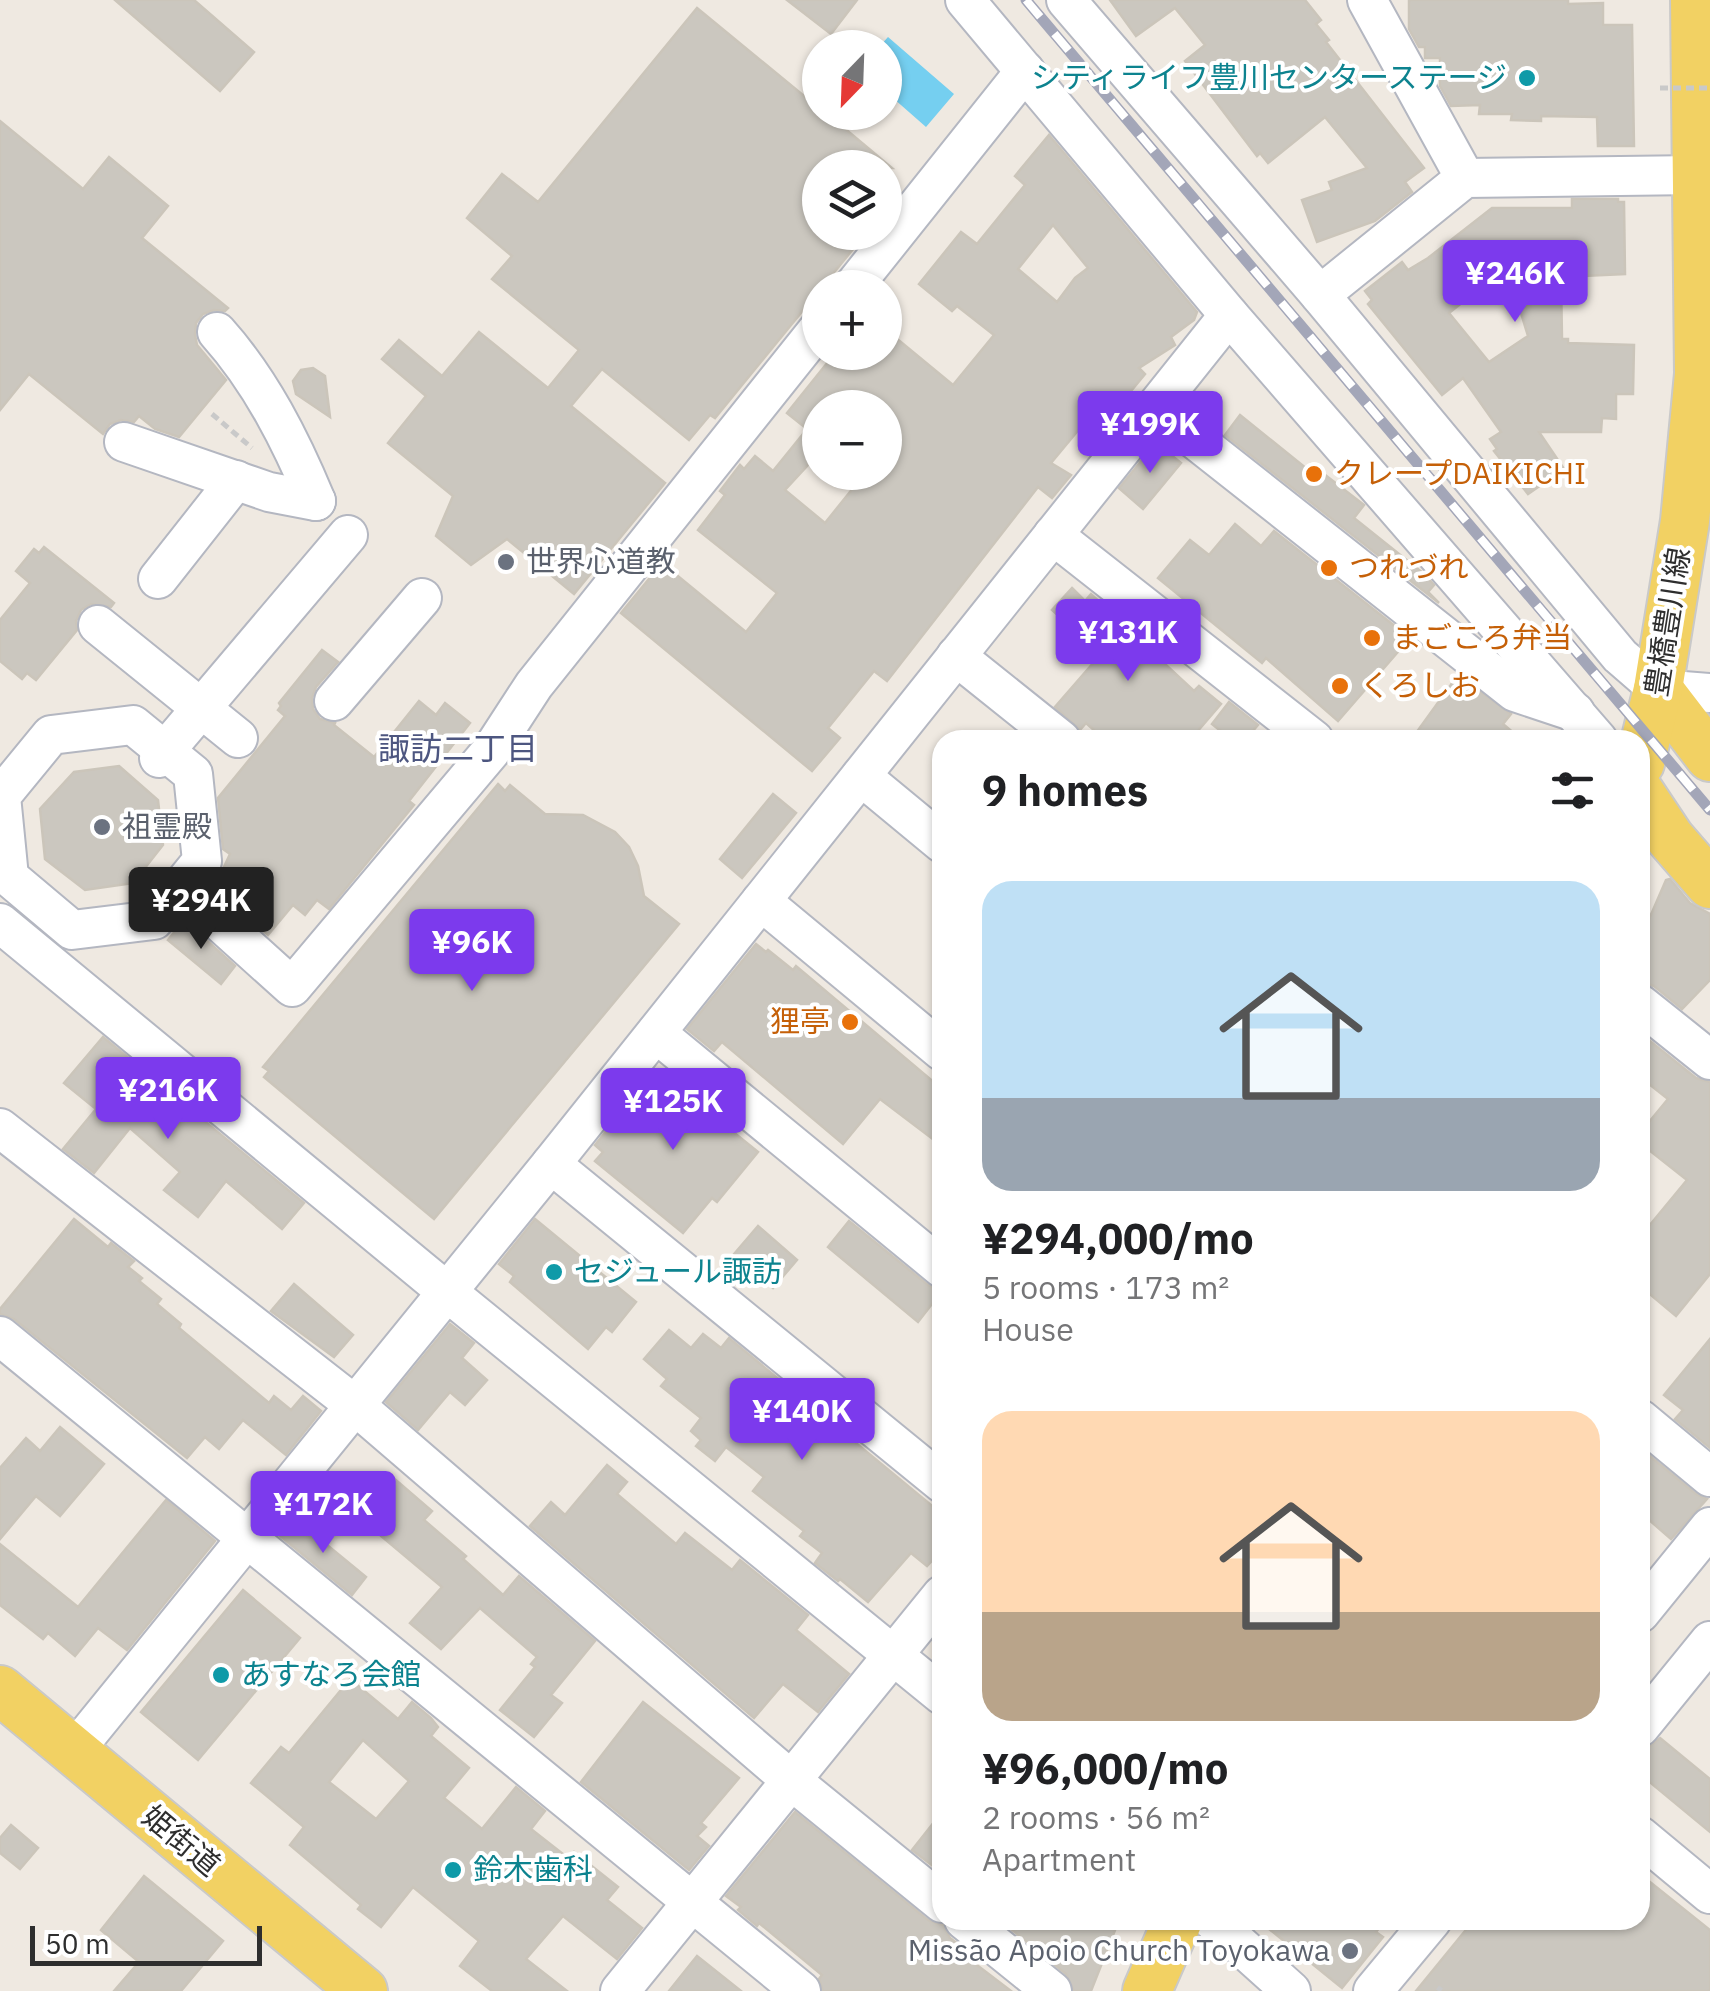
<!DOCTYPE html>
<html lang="en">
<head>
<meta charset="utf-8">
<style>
	body { margin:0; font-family:"IBM Plex Sans","Noto Sans JP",sans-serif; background:#f2f2f2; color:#202124; height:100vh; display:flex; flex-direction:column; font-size:38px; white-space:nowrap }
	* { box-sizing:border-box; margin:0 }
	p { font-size:32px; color:#757577 }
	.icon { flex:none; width:55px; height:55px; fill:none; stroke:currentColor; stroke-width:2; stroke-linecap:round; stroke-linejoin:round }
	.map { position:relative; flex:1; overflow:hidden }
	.drawer { position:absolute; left:932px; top:730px; width:718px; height:1200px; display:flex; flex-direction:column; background:#fff; border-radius:30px; box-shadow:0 2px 8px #0004 }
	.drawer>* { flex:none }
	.needle { width:65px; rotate:203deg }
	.buttons { position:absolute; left:802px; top:30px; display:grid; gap:20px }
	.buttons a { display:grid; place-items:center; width:100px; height:100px; border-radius:50%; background:#fff; box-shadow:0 2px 8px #0004; font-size:50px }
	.scale { position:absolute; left:30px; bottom:25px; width:232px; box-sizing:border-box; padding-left:10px; border:5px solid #2e2e2e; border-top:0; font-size:28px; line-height:35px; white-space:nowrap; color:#2e2e2e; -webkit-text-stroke:8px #fff; paint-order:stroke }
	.price { position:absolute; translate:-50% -85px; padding:0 22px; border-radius:10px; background:#7c3aed; color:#fff; font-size:32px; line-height:65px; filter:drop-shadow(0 2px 5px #0008) }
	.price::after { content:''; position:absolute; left:50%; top:60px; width:30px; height:22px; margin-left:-15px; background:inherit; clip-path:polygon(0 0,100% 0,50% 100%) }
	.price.selected { background:#222; color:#fff }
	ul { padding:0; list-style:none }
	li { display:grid; align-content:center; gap:20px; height:530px; padding:0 50px }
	li span { display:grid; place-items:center; height:310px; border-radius:30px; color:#555 }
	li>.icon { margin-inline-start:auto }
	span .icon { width:180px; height:180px; fill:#fffc; stroke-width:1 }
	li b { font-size:42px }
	h2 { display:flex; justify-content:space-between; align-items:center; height:120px; padding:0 50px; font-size:42px }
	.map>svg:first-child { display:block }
	.water { fill:#75cff0 }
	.building { fill:#cbc7bf; stroke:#cbc5ba; stroke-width:2.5; fill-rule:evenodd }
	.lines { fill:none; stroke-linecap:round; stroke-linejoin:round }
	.minor-casing { stroke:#b4b7c1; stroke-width:42 }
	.major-casing { stroke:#c9c9c9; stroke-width:52 }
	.path { stroke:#c9c9c9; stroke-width:5; stroke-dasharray:8 5; stroke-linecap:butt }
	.minor { stroke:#fff; stroke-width:38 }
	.major { stroke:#f2d163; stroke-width:48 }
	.rail-casing { stroke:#a3a6b8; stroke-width:11 }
	.rail { stroke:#fff; stroke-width:8; stroke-dasharray:22; stroke-linecap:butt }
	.path-bridge { stroke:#c9c9c9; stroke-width:5; stroke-dasharray:8 5; stroke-linecap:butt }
	.culture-dot { fill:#0f9aa8; stroke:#fff; stroke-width:4 }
	.food-dot { fill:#e8710a; stroke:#fff; stroke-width:4 }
	.worship-dot { fill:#6b7280; stroke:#fff; stroke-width:4 }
	.labels { text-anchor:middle; stroke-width:8; stroke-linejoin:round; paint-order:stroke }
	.culture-label { font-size:30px; fill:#0d838f; stroke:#fff; text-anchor:start }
	.food-label { font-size:30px; fill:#c56008; stroke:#fff; text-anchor:start }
	.worship-label { font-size:30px; fill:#5b616d; stroke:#fff; text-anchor:start }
	.street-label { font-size:30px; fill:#2e2e2e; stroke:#fff }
	.neighbourhood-label { font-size:32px; fill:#4d5680; stroke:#fff }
</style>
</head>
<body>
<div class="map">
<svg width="1710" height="1991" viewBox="0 0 1710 1991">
	<rect width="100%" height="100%" fill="#efe9e1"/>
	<path class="water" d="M888 37 954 94 926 127 885 91V48L879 47Z"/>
	<g class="building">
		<path d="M115 0H194L254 52 220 91Z"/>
		<path d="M787 0H857L831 34Z"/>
		<path d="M1110 0H1305L1321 20 1316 24 1329 40 1326 42 1424 168 1405 182 1412 192 1375 221 1317 242 1302 200 1332 190 1329 182 1367 168 1325 117 1268 163 1260 153 1257 156 1185 61 1205 45 1175 8 1136 36Z"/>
		<path d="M1409 0H1568V4L1603 3V25H1632L1634 146H1598L1597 117 1541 116V121L1511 120 1512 114H1479L1480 105 1451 106 1440 86V58H1425V47H1419L1409 29Z"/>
		<path d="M697 8 820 109V112H825L892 168H820V232H867L715 418 710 415 689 440 602 369 571 406 665 483 574 594 507 539 471 565 436 536 453 496 388 443 426 396 382 359 399 340 442 376 479 332 548 388 579 350 492 279 512 256 467 218 502 174 538 202Z"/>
		<path d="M0 121 83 189 109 157 168 206 142 238 228 308 225 311 214 310 203 314 196 323 195 335 197 345 226 380 179 437 155 429 139 416 134 422 121 420 110 424 103 434 29 374 0 410Z"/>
		<path d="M1049 135 1197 312 1194 320 1171 337 1175 345 1139 368 1145 374 1112 414 1100 404 1051 463 1071 475 1052 498 1038 487 887 681 874 671 828 728 840 738 812 771 621 613 662 563 746 632 777 593 698 530 725 495 720 491 740 465 744 469 755 456 773 471 807 429 787 413 836 352H885V329L953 385 994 335 957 306 952 311 919 284 961 232 977 244 1025 185 1015 176ZM1053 225 1088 268 1075 278 1057 302 1018 269ZM820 408H885V472H866L825 523 785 490 820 452Z"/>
		<path d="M1572 199H1618V202H1624L1625 274 1561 277 1562 339H1568V343L1634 345 1633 394H1616V419L1602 418 1601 432H1539L1564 469 1528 494 1494 451 1497 449 1490 439 1501 432 1463 378 1442 395 1368 304 1372 300 1365 291 1402 262 1408 270 1428 258 1492 208H1572ZM1507 267 1528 336 1489 362 1449 313Z"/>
		<path d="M313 368 325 376 330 417 296 394 293 381 301 370Z"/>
		<path d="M1240 415 1307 469 1311 464 1364 505 1354 518 1424 574 1434 585 1428 592 1439 603 1225 435Z"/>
		<path d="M1156 443 1181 463 1143 509 1119 488Z"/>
		<path d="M1235 524 1261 546 1274 531 1410 638 1338 721 1266 658 1262 663 1158 578 1190 540 1209 555Z"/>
		<path d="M44 547 114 603 111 607 91 604 81 610 76 621 77 630 36 680 27 673 22 679 0 661V620L30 583 16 571 34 549 39 553Z"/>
		<path d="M1072 588 1085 601 1091 594 1117 618 1113 623 1148 654 1151 651 1194 691 1199 686 1221 704 1190 740H1105L1086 723 1080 730 1055 707 1101 654 1052 610Z"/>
		<path d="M322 650 338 662 316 687 312 698 313 709 320 719 335 723 334 725 374 757 419 701 436 715 445 703 470 723 409 801 414 805 329 909 317 900 305 915 293 905 268 935 223 895 236 879 223 869 230 854 223 849 218 798 285 716 278 710 281 706 279 703Z"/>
		<path d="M1458 675 1511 714 1503 724 1522 740H1411Z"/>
		<path d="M1229 702 1258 725 1245 740H1232L1212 724Z"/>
		<path d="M119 766 158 800 163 845 133 883 85 890 45 859 40 809 74 772Z"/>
		<path d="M498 784 505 791 510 785 545 814 583 815 615 832 629 847 638 866 644 896 679 924 434 1219 264 1077 269 1071 263 1067Z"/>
		<path d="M773 794 796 813 742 878 720 859Z"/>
		<path d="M1670 879 1690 903 1710 914V980L1682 1009 1654 986 1640 982V940L1666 880Z"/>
		<path d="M184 920 235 966 221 984 168 940Z"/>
		<path d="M756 944 766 952 768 950 793 970 796 966 942 1089V1146L880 1099 843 1144 722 1042 714 1051 687 1029Z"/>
		<path d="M1640 1033 1696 1078 1710 1082V1274L1676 1316 1640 1286V1237L1687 1180 1640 1143V1133L1668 1099 1640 1077Z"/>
		<path d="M103 1037 131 1060 115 1080 149 1111 154 1105 176 1127 191 1110 304 1203 282 1229 226 1181 198 1217 164 1190 180 1172 130 1128 94 1173 63 1149 96 1109 64 1083Z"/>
		<path d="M649 1077 658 1084 665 1077 758 1152 717 1202 712 1198 683 1233 595 1161 603 1152 595 1145Z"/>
		<path d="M74 1219 108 1247 111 1243 134 1261 128 1267 142 1278 139 1281 161 1299 157 1304 181 1324 179 1328 269 1403 274 1396 291 1410 303 1396 321 1411 286 1455 243 1420 219 1449 205 1437 187 1458 14 1319 0 1314V1309Z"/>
		<path d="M535 1219 636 1302 612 1332 606 1327 588 1349 510 1282 514 1276 499 1264Z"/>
		<path d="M849 1221 928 1285 942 1291 918 1322 828 1247Z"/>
		<path d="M758 1226 797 1260 773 1288 734 1254Z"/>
		<path d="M294 1284 353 1335 334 1357 271 1311Z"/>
		<path d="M450 1324 474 1343 462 1358 487 1380 465 1405 450 1392 418 1430 386 1402Z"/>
		<path d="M669 1330 691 1348 703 1334 721 1348 729 1338 942 1514V1550L927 1566 911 1553 868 1602 840 1579 838 1581 815 1563 822 1553 800 1536 804 1531 753 1491 764 1477 726 1447 715 1461 696 1446 701 1440 691 1431 701 1418 661 1386 667 1379 644 1359Z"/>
		<path d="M1710 1339V1448L1675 1419 1683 1410 1664 1395Z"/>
		<path d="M60 1427 104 1464 60 1516 36 1496 0 1539V1468L26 1438 40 1451Z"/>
		<path d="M1645 1452 1696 1494 1707 1499 1671 1539 1640 1512V1458Z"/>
		<path d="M607 1465 627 1482 617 1494 676 1544 685 1533 732 1570 740 1560 808 1615 796 1630 849 1674 818 1712 783 1684 754 1718 530 1526 551 1502 565 1515Z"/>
		<path d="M390 1475 432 1511 424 1520 466 1556 463 1559 503 1595 519 1576 595 1641 551 1695 562 1703 534 1737 500 1710 535 1667 531 1664 537 1657 480 1608 441 1649 410 1623 442 1587 374 1530 384 1517 366 1502Z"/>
		<path d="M166 1500 215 1541 127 1650 98 1628 75 1656 48 1633 43 1639 0 1605V1544L78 1607Z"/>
		<path d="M293 1517 366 1577 352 1595 279 1535Z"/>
		<path d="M243 1590 300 1638 198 1760 141 1712Z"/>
		<path d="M350 1679 398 1719 412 1702 431 1718 438 1727 431 1736 469 1768 444 1798 482 1829 516 1787 545 1811 531 1829 568 1858 574 1852 618 1887 607 1900 642 1928 617 1959 563 1916 526 1959 567 1991H492L460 1966 479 1941 413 1887 381 1927 358 1909 361 1905 290 1845 304 1827 251 1783 281 1747 289 1753ZM363 1740 409 1781 376 1819 329 1782Z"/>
		<path d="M643 1702 739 1778 701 1823 706 1827 697 1836 709 1846 689 1870 581 1782Z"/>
		<path d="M1660 1738 1710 1779V1832L1640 1774V1754Z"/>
		<path d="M795 1812 928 1920 943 1925 950 1938 972 1955 969 1959 1011 1991H823L819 1979 822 1975 759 1923 757 1926 738 1910 741 1907 726 1896Z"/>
		<path d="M942 1812V1854L933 1866 912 1850Z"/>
		<path d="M11 1825 38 1848 20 1869 0 1853V1838Z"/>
		<path d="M1640 1874 1710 1930V1991H1416L1474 1920H1640Z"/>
		<path d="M144 1876 223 1941 181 1991H114L139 1962 101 1930Z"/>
		<path d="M1000 1920H1119L1091 1991H1074L1066 1974Z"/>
		<path d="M1258 1920H1385L1376 1932 1383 1937 1342 1988Z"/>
		<path d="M697 1956 741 1991H669Z"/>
	</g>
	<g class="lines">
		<g class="minor-casing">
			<g id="minor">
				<path d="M965 0 1229 315 1598 740"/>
				<path d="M1066 0 1320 295 1620 656 1658 689 1710 693"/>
				<path d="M1367 0 1465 178"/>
				<path d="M852 288 1025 71"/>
				<path d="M1320 295 1465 178 1697 175"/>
				<path d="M217 332C261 381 291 441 316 501"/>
				<path d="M1155 408 1515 692 1575 712"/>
				<path d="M124 442 269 492 316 501"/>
				<path d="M1053 535 1314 740"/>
				<path d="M158 579 236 480"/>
				<path d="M98 625 238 738"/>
				<path d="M956 656 1061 740"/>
				<path d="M334 701 422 598"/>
				<path d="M133 725 193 774 202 861 154 920 72 930 9 877 1 796 51 735Z"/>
				<path d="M159 758 348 535"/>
				<path d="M861 776 942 843"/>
				<path d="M181 887 292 987 491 751 534 685 820 327"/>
				<path d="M761 901 942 1051"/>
				<path d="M0 923 446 1291 942 1695"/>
				<path d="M1640 1004 1710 1060"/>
				<path d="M656 1033 942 1268"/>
				<path d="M0 1128 356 1406 792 1781 942 1903"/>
				<path d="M551 1164 942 1483"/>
				<path d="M0 1336 801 1991"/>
				<path d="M1640 1419 1710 1477"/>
				<path d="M1640 1613 1710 1527"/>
				<path d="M1640 1727 1710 1641"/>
				<path d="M74 1751 551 1164 1229 315"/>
				<path d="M1640 1836 1710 1894"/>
				<path d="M964 1920 1052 1991"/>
				<path d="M1212 1920 1291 1991"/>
				<path d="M620 1991 942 1595"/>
				<path d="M1373 1991 1432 1920"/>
			</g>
		</g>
		<g class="major-casing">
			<g id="major">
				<path d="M1658 689 1710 757"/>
				<path d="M1640 763 1658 689 1685 521 1699 374 1695 0"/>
				<path d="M1640 793 1670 838 1710 884"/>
				<path d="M0 1690 363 1991"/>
				<path d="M1147 1991 1178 1920"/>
			</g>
		</g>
		<g class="path">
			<path d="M212 414 252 448"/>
			<path d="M1438 1991 1441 1987"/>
		</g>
		<use href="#minor" class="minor"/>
		<use href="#major" class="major"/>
		<g class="rail-casing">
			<path id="rail" d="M1026 0 1710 810"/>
		</g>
		<use href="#rail" class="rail"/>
		<path class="path-bridge" d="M1660 88H1710"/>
	</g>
	<g class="culture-dot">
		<circle cx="1527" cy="78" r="10"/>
		<circle cx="554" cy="1272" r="10"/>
		<circle cx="221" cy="1675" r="10"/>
		<circle cx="453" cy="1870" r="10"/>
	</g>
	<g class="food-dot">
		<circle cx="1314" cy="474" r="10"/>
		<circle cx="1329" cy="568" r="10"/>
		<circle cx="1372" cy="638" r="10"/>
		<circle cx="1340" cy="686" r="10"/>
		<circle cx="850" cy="1022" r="10"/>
	</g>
	<g class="worship-dot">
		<circle cx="506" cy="562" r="10"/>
		<circle cx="102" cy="827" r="10"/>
		<circle cx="1350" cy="1951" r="10"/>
	</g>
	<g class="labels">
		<g class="culture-label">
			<text x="1507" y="88" text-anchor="end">シティライフ豊川センターステージ</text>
			<text x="574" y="1282">セジュール諏訪</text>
			<text x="241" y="1685">あすなろ会館</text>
			<text x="473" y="1880">鈴木歯科</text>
		</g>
		<g class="food-label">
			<text x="1334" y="484">クレープDAIKICHI</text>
			<text x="1349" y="578">つれづれ</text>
			<text x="1392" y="648">まごころ弁当</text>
			<text x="1360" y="696">くろしお</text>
			<text x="830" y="1032" text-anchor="end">狸亭</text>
		</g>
		<g class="worship-label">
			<text x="526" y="572">世界心道教</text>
			<text x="122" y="837">祖霊殿</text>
			<text x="1330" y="1961" text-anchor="end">Missão Apoio Church Toyokawa</text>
		</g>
		<g class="street-label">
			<text transform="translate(1668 622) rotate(-81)" y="10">豊橋豊川線</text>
			<text transform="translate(181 1841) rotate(40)" y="10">姫街道</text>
		</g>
		<g class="neighbourhood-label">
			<text x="458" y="760">諏訪二丁目</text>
		</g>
	</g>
</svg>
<div class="buttons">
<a><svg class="needle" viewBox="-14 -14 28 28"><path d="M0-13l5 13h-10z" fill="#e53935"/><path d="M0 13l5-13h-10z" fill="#757577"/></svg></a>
<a><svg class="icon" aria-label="layers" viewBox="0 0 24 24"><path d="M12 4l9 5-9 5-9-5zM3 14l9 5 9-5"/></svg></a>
<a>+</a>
<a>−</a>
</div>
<div class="scale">50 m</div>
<b class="price" style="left:1515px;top:325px">¥246K</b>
<b class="price" style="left:1150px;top:476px">¥199K</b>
<b class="price" style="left:1128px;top:684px">¥131K</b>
<b class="price selected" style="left:201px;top:952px">¥294K</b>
<b class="price" style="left:472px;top:994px">¥96K</b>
<b class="price" style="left:168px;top:1142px">¥216K</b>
<b class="price" style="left:673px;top:1153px">¥125K</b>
<b class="price" style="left:802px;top:1463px">¥140K</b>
<b class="price" style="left:323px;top:1556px">¥172K</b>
<section class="drawer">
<h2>9 homes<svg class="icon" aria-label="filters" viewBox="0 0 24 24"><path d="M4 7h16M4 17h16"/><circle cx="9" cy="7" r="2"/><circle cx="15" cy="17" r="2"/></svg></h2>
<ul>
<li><span style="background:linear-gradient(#bfe0f5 70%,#9aa5b1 0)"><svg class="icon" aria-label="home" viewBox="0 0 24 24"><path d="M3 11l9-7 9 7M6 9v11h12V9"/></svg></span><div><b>¥294,000/mo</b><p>5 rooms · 173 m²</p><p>House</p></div></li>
<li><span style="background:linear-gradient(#ffd9b3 65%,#b9a48a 0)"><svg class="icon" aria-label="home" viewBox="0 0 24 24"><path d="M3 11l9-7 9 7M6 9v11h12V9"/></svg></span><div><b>¥96,000/mo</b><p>2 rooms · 56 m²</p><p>Apartment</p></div></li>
</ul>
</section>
</div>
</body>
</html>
